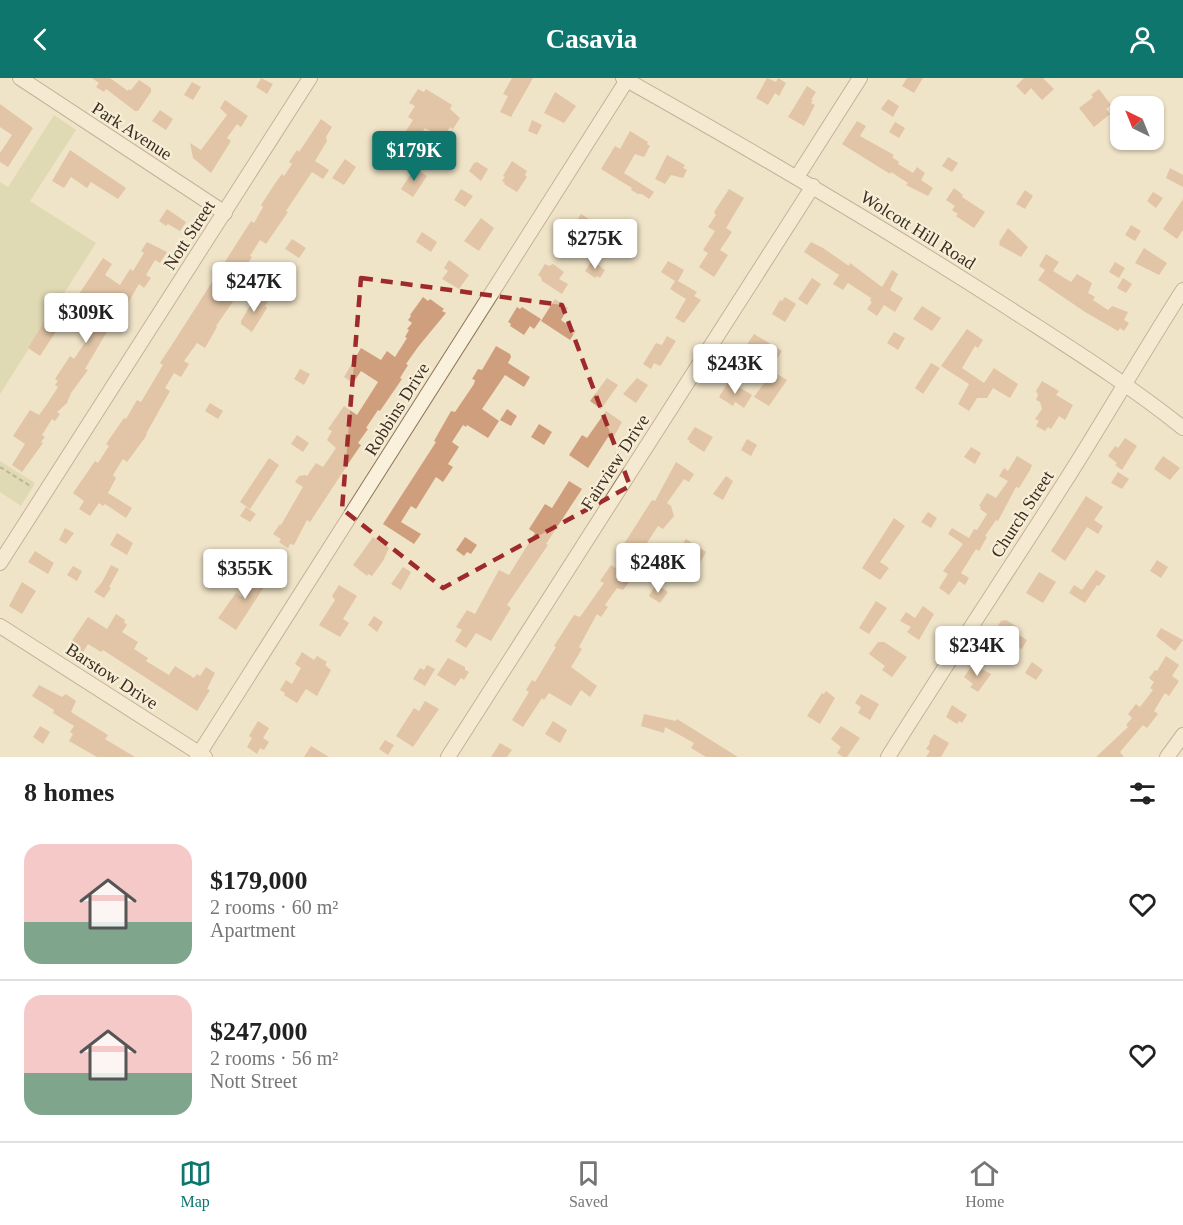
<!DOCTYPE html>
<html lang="en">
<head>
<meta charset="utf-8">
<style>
	body { margin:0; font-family:"Times New Roman",serif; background:#f2f2f2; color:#222; height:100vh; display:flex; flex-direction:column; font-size:22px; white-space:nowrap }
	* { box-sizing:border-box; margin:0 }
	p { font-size:20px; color:#767676 }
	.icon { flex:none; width:33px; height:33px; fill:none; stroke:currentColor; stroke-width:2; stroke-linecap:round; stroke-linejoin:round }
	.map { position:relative; height:679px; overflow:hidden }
	.details { display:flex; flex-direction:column; background:#fff; flex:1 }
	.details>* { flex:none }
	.needle { width:39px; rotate:317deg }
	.buttons { position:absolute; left:1110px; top:18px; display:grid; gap:12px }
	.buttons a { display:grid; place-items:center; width:54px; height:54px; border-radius:12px; background:#fff; box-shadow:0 2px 4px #0004; font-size:30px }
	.price { position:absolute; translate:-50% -51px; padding:0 14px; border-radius:6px; background:#fff; color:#222; font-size:20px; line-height:39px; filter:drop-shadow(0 2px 3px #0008) }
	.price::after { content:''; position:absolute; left:50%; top:36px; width:18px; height:14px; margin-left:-9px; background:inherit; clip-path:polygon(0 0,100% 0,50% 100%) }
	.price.on { background:#0f766e; color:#fff }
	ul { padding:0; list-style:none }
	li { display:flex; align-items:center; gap:18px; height:150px; padding:0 24px }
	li+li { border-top:2px solid #e0e0e0 }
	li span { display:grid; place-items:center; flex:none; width:168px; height:120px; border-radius:18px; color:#555 }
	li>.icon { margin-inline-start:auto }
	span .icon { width:72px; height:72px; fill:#fffc; stroke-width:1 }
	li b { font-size:26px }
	h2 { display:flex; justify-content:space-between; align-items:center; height:72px; padding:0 24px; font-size:26px }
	header { display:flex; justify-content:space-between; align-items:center; height:78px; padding:0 24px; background:#0f766e; color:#fff; font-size:27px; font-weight:700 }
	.tab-bar { display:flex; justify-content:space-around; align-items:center; height:84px; border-top:2px solid #e0e0e0; background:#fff; font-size:16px; color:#767676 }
	.tab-bar a { display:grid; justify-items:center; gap:3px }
	.tab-bar .on { color:#0f766e }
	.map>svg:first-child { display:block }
	.green { fill:#c9cf9b }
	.building { fill:#cf9f7d }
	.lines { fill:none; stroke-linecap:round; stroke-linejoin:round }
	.minor-casing { stroke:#8d765c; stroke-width:16 }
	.path { stroke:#8d765c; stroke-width:2; stroke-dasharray:4.5 3; stroke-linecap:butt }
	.minor { stroke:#faf1dc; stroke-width:14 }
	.marked { fill:none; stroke:#9e2a2b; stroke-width:4.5; stroke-dasharray:12 8; stroke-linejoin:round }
	.labels { text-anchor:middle; stroke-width:4.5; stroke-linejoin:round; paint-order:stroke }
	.street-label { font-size:18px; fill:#3d2e20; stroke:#f7eed8 }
</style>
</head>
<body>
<header><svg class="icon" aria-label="back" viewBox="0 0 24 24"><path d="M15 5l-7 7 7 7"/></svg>Casavia<svg class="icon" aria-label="person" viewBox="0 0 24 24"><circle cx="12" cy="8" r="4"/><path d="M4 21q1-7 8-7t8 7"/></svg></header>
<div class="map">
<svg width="1183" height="679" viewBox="0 0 1183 679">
	<rect width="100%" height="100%" fill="#f0e4c8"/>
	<g class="green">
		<path d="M54 37 76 52 30 123 96 165 0 316V104L8 109Z"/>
		<path d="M0 383 35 405 21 428 0 414Z"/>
	</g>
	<g class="building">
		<path d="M92 0H110L128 13 129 11 131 12 139 2 151 10V14L138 33H135L106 11 104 14 96 9 99 5Z"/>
		<path d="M261 0 273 6 267 16 256 9Z"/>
		<path d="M512 0H533L511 39 500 34 508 18 503 16Z"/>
		<path d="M767 0 776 4 778 0 786 5 779 18 775 15 768 27 756 20Z"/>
		<path d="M907 0H923L914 15 902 8Z"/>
		<path d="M1024 0H1043L1054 11 1042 22 1031 10 1025 17 1016 8Z"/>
		<path d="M192 4 201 9 193 22 184 17Z"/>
		<path d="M807 8 816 14 811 22H813L811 25 815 27 804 48 788 39Z"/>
		<path d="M418 11 424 14 426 11 452 27 450 31 460 40 453 51 450 49 444 58 436 53 434 55 425 50 415 65 404 56 413 42 408 39 415 28 409 25Z"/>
		<path d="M1099 11 1111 27 1106 31 1110 36 1094 49 1079 30 1091 21 1093 19 1091 17Z"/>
		<path d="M555 14 576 28 564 45 544 35Z"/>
		<path d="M888 21 899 28 893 39 881 31Z"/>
		<path d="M225 22 248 38 241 49 237 46 227 60 231 63 211 95 193 80 190 65 201 72 227 37 220 30Z"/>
		<path d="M0 26 33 50 8 89 0 84V75L12 57 0 49Z"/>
		<path d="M160 32 173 41 166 52 152 43Z"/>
		<path d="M321 41 332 49 326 59 327 63 315 83 329 92 323 101 312 94 286 133 288 134 266 166 260 162 250 178 252 179 241 195 245 198 231 220 234 222 216 248 217 249 205 270 197 265 184 283 189 286 181 299 174 295 165 310 170 313 146 356 147 357 127 384 123 381 113 397 116 400 108 415 132 430 126 440 105 426 103 428 99 425 90 438 79 431 84 423 73 415 95 383 98 385 109 368 106 366 124 340 126 341 137 322 141 324 163 287 160 285 175 262 251 143 254 145 263 129 261 127 276 104 282 96 284 98 292 86 289 84 297 72 299 74Z"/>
		<path d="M532 42 542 47 537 57 528 53Z"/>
		<path d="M857 43 866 48 860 58 894 77 892 79 899 84 898 86 913 95 917 89 925 95 921 102 933 110 928 118 906 107 908 105 891 94 890 96 842 66Z"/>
		<path d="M895 44 905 50 899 60 889 54Z"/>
		<path d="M630 53 648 64 647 66 650 68 644 79 635 76 624 95 654 114 649 121 642 116H638L631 112 632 110 601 91 615 68 620 71Z"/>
		<path d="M70 72 126 110 118 121 91 104 87 110 71 99 64 110 52 103Z"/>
		<path d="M667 77 685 87 683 90 687 92 683 100 671 97 665 106 655 101Z"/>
		<path d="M948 79 958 85 952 94 942 88Z"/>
		<path d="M345 81 356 89 344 107 332 100Z"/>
		<path d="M512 83 527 93 525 97 527 99 517 114 504 106 505 105 502 103 505 99 503 98Z"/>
		<path d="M477 84 488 91 481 103 469 93 474 85Z"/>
		<path d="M415 90 427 98 413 119 401 111Z"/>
		<path d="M1170 90 1183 97V109L1166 100Z"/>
		<path d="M954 110 963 117 962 119 985 134 974 150 956 138 958 136 952 132 955 128 946 122Z"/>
		<path d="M461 111 473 118 465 129 454 122Z"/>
		<path d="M729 111 744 120 726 150 732 154 720 172 728 177 714 199 699 189 708 175 703 172 715 153 708 149 716 137 714 134Z"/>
		<path d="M1025 112 1033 118 1025 131 1016 126Z"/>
		<path d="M1153 114 1163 120 1156 130 1147 123Z"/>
		<path d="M1183 121V152L1177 161 1163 151Z"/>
		<path d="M167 131 186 144 180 153 168 146 166 148 159 143Z"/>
		<path d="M581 136 595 145 587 157 595 164 589 173 570 160 571 159 568 157Z"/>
		<path d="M481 140 494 150 479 173 464 163Z"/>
		<path d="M1131 147 1141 153 1135 163 1125 157Z"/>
		<path d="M1008 150 1028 169 1021 179 999 167 1000 165 999 164Z"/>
		<path d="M422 154 437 164 431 174 416 164Z"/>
		<path d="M292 161 306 170 299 180 285 171Z"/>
		<path d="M147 164 167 174 160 185 155 182 146 197 151 200 144 210 139 206 128 225 125 223 85 291 88 292 71 315 67 325 57 334 60 336 55 343 52 341 42 357 45 359 41 364 43 365 22 394 12 387 25 366 13 358 30 332 39 337 47 326 58 309 55 307 58 303 55 301 70 278 74 281 86 263 83 262 97 240 93 237 95 234 75 222 103 180 112 186 105 197 120 207 130 191 133 193 144 175 141 173Z"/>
		<path d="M811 164 823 170 849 188 850 185 882 209 892 192 898 196 890 212 903 220 895 234 884 227 877 238 867 231 872 224 870 223 871 220 848 205 843 212 833 206 839 197 804 174Z"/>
		<path d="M1144 170 1167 185 1159 197 1135 185Z"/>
		<path d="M1046 176 1059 184 1053 193 1071 204 1077 196 1092 205 1088 215 1095 219 1093 222 1108 232 1112 228 1128 234 1124 242 1129 245 1124 253 1120 250 1118 253 1085 234 1038 202 1045 192 1039 188Z"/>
		<path d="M449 182 469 197 459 211 442 201 448 193 444 190Z"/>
		<path d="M592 183 605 192 600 200 597 198 595 200 585 193Z"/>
		<path d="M668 183 684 192 678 203 697 214 694 218 701 222 684 245 675 240 686 221 670 211 675 203 661 194Z"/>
		<path d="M1115 184 1125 190 1119 200 1109 194Z"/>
		<path d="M545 186 549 188 553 186 564 194 559 201 568 206 562 216 542 203 541 199 538 197Z"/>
		<path d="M812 200 821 206 807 227 798 221Z"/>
		<path d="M1123 200 1132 206 1126 215 1117 210Z"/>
		<path d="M257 216 268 224 265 228 267 230 252 254 241 246V243Z"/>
		<path d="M423 219 428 223 430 221 444 231 442 233 446 235 418 269 406 286 408 287 400 300 402 301 380 333 378 332 366 350 368 351 358 365 361 367 352 380 310 444 307 442 294 467 290 466 288 470 279 464 281 461 273 456 280 446 281 447 303 409 295 404 299 398 305 397 307 398 316 385 323 389 336 370 327 362 332 353 328 351 344 328 357 337 378 304 361 293 353 305 344 299 361 270 381 282 387 273 395 279 407 260 405 259 409 252 407 251 412 245 408 242 411 238 410 237Z"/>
		<path d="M785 219 796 226 785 244 772 236 780 222 782 223Z"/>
		<path d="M555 221 568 230 561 242 576 253 570 262 541 243Z"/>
		<path d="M922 228 941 240 932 253 913 241Z"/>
		<path d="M517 229 520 231 522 229 541 241 534 251 530 248 524 257 510 248 511 246 508 244Z"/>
		<path d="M49 236 62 244 40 278 28 270Z"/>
		<path d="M967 251 983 262 978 270 975 268 962 290 984 305 994 290 1018 306 1010 320 993 310 987 320H977L969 333 958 326 969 306 941 288Z"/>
		<path d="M894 254 905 260 898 272 887 265Z"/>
		<path d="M754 256 782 273 773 287 746 268Z"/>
		<path d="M667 258 676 263 661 287 660 288 654 285 651 291 643 286 656 265 662 267Z"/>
		<path d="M496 268 510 276 511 279 508 285 530 299 524 309 505 297 482 331 499 343 488 360 467 347 466 349 463 347 452 364 459 369 448 386 453 389 443 404 436 399 416 431 411 428 401 444 421 456 414 466 383 446 436 364 434 363 451 333 455 334 474 306 475 302 472 301 478 291 482 292Z"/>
		<path d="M931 285 940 290 923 316 915 310Z"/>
		<path d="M300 291 310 296 304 307 294 301Z"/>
		<path d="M777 296 787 302 769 328 754 319 769 298 774 301Z"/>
		<path d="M607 300 618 307 601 331 590 323Z"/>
		<path d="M637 300 648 307 636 325 623 316Z"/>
		<path d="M729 303 752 317 744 330 735 324 733 328 719 319Z"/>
		<path d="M1042 303 1059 313 1056 317 1073 327 1065 342 1059 338 1051 351 1048 349 1045 353 1036 348 1039 343 1035 341 1042 331 1040 324 1036 322 1038 317 1036 313Z"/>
		<path d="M210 325 223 333 218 341 205 333Z"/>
		<path d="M507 331 517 338 511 348 500 342Z"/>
		<path d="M606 333 622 344 612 362 608 359 588 390 569 377 582 357 587 360Z"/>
		<path d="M539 346 552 354 544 367 531 359Z"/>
		<path d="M695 349 713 359 704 374 689 364 690 363 687 361Z"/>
		<path d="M297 357 309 365 303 374 291 366Z"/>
		<path d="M1125 360 1137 368 1122 392 1115 387 1117 385 1108 378 1115 368 1118 370Z"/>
		<path d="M747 361 757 367 751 378 741 372Z"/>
		<path d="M971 369 981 375 975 386 964 379Z"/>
		<path d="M1017 378 1032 387 1030 392 1019 410 1016 409 998 443 996 442 985 458 987 459 979 473 976 471 961 495 969 500 965 507 959 503 949 517 939 510 948 496 943 493 963 466 948 456 952 450 969 460 974 451 977 452 987 436 980 431 981 429 979 428 987 415 996 420 1008 403 999 398 1004 390 1008 393Z"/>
		<path d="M1163 378 1180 390 1170 402 1154 391Z"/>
		<path d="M269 380 279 387 250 431 240 424Z"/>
		<path d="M676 384 694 396 689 404 684 401 667 425 671 428 674 438 663 451 658 448 643 471 647 474 642 481 634 476 632 478 623 472 626 467 624 466 652 422 655 423Z"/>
		<path d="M1118 394 1129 401 1122 411 1111 405Z"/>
		<path d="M726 398 733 403 723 422 713 416Z"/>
		<path d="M569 403 582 411 546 466 548 467 507 527 511 530 491 563 476 555 466 570 455 563 462 552 456 549 467 532 475 536 499 492 509 497 535 455 529 451 545 426 552 430Z"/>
		<path d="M1086 418 1103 429 1094 442 1103 448 1098 456 1087 449 1065 483 1051 473Z"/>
		<path d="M246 429 256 436 250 444 240 438Z"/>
		<path d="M928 434 937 440 931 450 921 444Z"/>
		<path d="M894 440 905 448 880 484 889 490 880 502 862 490Z"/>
		<path d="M65 450 74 455 66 466 59 462Z"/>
		<path d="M117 455 133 465 127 477 110 467Z"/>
		<path d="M373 459 389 470 383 483 372 498 368 496 367 498 353 487Z"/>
		<path d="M465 459 477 467 471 476 467 474 464 478 456 472Z"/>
		<path d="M686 461 706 474 697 490 685 483 682 488 672 482Z"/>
		<path d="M35 473 54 485 48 496 28 484Z"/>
		<path d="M1157 482 1168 489 1161 500 1150 493Z"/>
		<path d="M111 487 119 491 109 509 111 510 104 520 94 514 102 504Z"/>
		<path d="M611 487 632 500 623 512 617 510 605 527 608 529 601 539 597 536 579 569 582 571 571 589 597 608 590 619 581 612 571 628 549 615 544 622 542 620 523 649 512 642 529 614 526 612 532 602 535 604 556 569 554 568 574 537 580 539 604 505 600 503Z"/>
		<path d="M73 488 82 493 77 503 67 497Z"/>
		<path d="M262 488 273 495 236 552 218 540 236 515 241 519Z"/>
		<path d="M403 489 411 494 401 512 391 506Z"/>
		<path d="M1096 492 1106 498 1099 508 1097 507 1085 525 1069 515 1074 507 1082 512Z"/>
		<path d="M1039 494 1056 504 1043 525 1026 515Z"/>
		<path d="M22 504 36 513 22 536 9 528Z"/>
		<path d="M656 506 668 514 660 525 649 518Z"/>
		<path d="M339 507 357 518 343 541 349 545 340 559 319 547 335 522 332 518Z"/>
		<path d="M876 523 887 530 869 556 859 550Z"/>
		<path d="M923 528 934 536 919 562 907 554 911 549 900 543 906 534 915 540Z"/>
		<path d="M116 536 125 542 124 544 127 547 122 554 138 564 134 571 148 580 146 583 169 597 175 588 194 600 197 596 200 598 206 589 215 595 207 611 210 612 197 633 103 572 101 574 88 566 82 576 69 567 88 539 107 551Z"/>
		<path d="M374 538 383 544 377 554 368 547Z"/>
		<path d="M1006 542 1016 548 1014 554 1027 562 1022 571 1019 570 1016 575 992 558 1001 543Z"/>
		<path d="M1161 550 1183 562 1175 573 1156 558Z"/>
		<path d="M878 564H884L907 579 892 599 882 592 885 588 869 576Z"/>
		<path d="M302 574 314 582 317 578 327 584 325 587 331 592 317 618 306 611 297 625 284 617 285 615 280 612 286 602 292 606 301 590 295 586Z"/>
		<path d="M1166 578 1179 587 1172 598 1179 603 1169 618 1165 615 1154 633 1158 636 1147 650 1143 647 1120 674 1124 679H1096L1128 649 1126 647 1132 640 1128 636 1136 626 1140 629 1153 612 1150 610 1154 604 1149 600 1155 592 1157 593Z"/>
		<path d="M448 580 465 589V592L469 594 464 602 461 600 455 608 437 597Z"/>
		<path d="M1032 584 1043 592 1036 602 1025 595Z"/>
		<path d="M973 586 991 596 978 614 970 609 973 606 964 599Z"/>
		<path d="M427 587 435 591 425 608 413 601 420 590 424 592Z"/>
		<path d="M39 607 62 619 66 616 76 623 71 634 108 657 105 661 135 679H97L69 663 73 656 70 654 74 648 53 635 54 632 32 618Z"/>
		<path d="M826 613 835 620 820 646 807 638 822 615 824 616Z"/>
		<path d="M861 616 879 626 870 642 858 635 861 629 855 625Z"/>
		<path d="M425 623 439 631 413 669 396 658 414 630 419 633Z"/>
		<path d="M952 627 967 637 962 645 959 643 957 646 946 639Z"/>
		<path d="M644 636 676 643 677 641 738 679H706L691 670 694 665 665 649 664 655 641 648Z"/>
		<path d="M258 643 269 650 263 660 269 664 264 672 260 670 257 676 247 669 252 660 249 658Z"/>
		<path d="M553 643 567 652 560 665 545 656Z"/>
		<path d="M40 648 50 654 43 666 33 659Z"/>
		<path d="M841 648 860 660 847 679H843L837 675 841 669 831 661Z"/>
		<path d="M934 656 949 665 941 679H926L930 673 926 671 930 665 929 664Z"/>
		<path d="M385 662 394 667 388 677 379 671Z"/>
		<path d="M500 665 512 672 507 679H491Z"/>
		<path d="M311 668 329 679H304Z"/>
	</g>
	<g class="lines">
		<g class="minor-casing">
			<g id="minor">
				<path d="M20 0 225 135"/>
				<path d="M623 0C753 73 881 148 1007 229 1067 268 1127 305 1183 350"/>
				<path d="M797 99 860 0"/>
				<path d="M0 485 310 0"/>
				<path d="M0 548 205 679"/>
				<path d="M197 679 627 2"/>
				<path d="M448 679 813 108"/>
				<path d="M888 679C946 586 1007 495 1066 402 1106 339 1143 274 1183 212"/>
				<path d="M1167 679 1183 657"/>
			</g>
		</g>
		<path class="path" d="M0 389 32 409"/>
		<use href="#minor" class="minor"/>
	</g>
	<path d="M0 0H1183V679H0ZM361 200 562 227 630 408 443 510 342 431Z" fill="#f0e4c8" fill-opacity=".55" fill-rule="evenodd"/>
	<path class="marked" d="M361 200 562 227 630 408 443 510 342 431Z"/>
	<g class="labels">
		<g class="street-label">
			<text transform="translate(132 53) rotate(33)" y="6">Park Avenue</text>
			<text transform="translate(918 152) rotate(32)" y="6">Wolcott Hill Road</text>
			<text transform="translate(189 157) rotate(-57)" y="6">Nott Street</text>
			<text transform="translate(397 331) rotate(-58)" y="6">Robbins Drive</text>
			<text transform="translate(615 384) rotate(-57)" y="6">Fairview Drive</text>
			<text transform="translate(1022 436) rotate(-57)" y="6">Church Street</text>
			<text transform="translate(112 598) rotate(33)" y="6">Barstow Drive</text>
		</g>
	</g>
</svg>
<div class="buttons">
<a><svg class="needle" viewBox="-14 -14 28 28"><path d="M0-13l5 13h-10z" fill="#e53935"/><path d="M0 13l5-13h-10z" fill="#767676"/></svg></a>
</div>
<b class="price on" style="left:414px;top:104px">$179K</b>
<b class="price" style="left:595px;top:192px">$275K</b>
<b class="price" style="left:254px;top:235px">$247K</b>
<b class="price" style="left:86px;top:266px">$309K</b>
<b class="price" style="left:735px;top:317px">$243K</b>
<b class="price" style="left:658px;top:516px">$248K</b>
<b class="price" style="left:245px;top:522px">$355K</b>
<b class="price" style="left:977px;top:599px">$234K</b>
</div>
<section class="details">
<h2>8 homes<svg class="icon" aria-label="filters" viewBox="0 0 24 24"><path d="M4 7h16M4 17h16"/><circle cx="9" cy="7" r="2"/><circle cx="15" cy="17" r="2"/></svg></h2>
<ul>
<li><span style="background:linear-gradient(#f6c9c9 65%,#7fa58c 0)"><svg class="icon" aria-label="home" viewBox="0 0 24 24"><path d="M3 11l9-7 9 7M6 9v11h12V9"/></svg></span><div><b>$179,000</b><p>2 rooms · 60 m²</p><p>Apartment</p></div><svg class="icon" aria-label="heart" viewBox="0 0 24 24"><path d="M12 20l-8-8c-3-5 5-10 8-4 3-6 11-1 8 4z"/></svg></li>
<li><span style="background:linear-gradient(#f6c9c9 65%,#7fa58c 0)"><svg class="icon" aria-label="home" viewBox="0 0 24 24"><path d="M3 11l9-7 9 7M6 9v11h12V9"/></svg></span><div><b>$247,000</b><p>2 rooms · 56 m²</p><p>Nott Street</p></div><svg class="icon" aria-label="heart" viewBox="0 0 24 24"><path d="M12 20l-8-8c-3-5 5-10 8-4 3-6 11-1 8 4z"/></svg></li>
</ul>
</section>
<nav class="tab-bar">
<a class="on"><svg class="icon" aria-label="map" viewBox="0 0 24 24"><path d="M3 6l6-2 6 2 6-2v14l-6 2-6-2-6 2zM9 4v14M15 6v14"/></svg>Map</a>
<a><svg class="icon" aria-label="saved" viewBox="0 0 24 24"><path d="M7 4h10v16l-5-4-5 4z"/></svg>Saved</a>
<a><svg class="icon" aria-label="home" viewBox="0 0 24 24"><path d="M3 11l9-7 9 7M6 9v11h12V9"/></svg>Home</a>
</nav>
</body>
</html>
